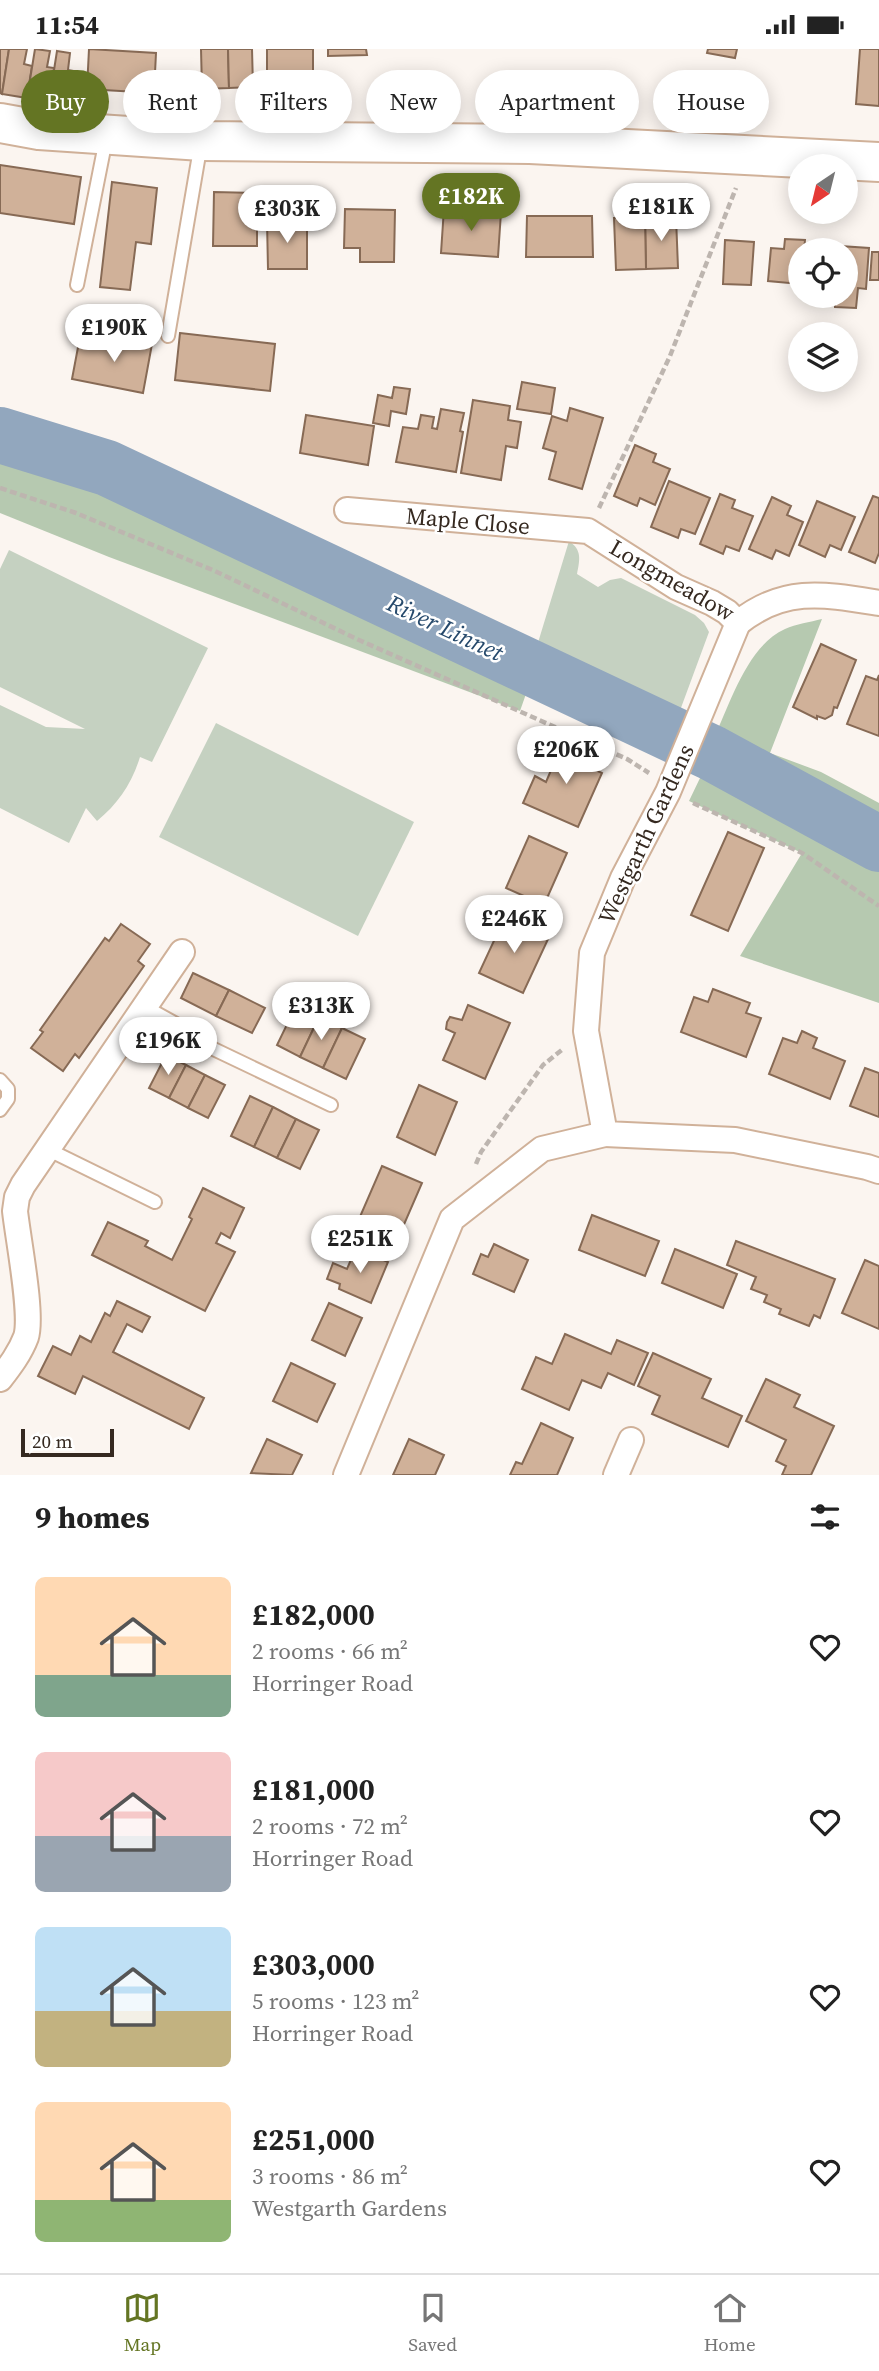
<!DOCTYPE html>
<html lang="en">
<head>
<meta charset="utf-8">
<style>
	body { margin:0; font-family:"Source Serif 4",serif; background:#f2f2f2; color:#222; height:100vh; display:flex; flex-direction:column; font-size:26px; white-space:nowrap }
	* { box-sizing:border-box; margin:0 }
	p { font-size:23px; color:#767676 }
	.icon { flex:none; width:38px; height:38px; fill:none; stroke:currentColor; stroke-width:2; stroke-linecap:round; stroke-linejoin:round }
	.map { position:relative; height:1426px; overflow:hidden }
	.panel { display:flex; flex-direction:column; background:#fff; flex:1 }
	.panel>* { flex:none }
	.hud { position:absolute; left:21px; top:21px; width:838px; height:63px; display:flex; gap:14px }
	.needle { width:46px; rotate:215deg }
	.tools { position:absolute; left:788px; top:105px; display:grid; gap:14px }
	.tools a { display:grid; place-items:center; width:70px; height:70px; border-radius:50%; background:#fff; box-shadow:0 4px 18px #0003; font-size:35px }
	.scale { position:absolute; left:21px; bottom:18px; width:93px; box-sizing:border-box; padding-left:7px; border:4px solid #352920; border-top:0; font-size:19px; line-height:24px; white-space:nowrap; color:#352920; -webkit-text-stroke:5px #fff; paint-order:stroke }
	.price { position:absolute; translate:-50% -60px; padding:0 16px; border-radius:24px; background:#fff; color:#222; font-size:23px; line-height:46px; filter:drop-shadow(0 2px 4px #0008) }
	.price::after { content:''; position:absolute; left:50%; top:42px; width:21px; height:16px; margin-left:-10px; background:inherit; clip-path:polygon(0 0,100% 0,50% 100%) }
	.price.selected { background:#647523; color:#fff }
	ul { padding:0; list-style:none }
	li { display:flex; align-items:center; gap:21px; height:175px; padding:0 35px }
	li span { display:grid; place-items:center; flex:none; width:196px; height:140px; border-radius:10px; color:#555 }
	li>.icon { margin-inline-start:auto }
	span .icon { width:84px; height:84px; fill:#fffc; stroke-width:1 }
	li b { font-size:30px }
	h2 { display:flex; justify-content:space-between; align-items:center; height:84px; padding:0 35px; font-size:30px }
	.tag { padding:0 24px; border-radius:32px; background:#fff; box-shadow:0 4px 18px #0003; font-size:24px; line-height:63px }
	.tag.selected { background:#647523; color:#fff }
	.status { display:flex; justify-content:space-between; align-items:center; height:49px; padding:0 35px; background:#fff; direction:ltr }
	.status svg { height:19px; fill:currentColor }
	.dock { display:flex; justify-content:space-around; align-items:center; height:98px; border-top:2px solid #e0e0e0; background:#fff; font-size:19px; color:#767676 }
	.dock a { display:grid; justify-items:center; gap:4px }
	.dock .selected { color:#647523 }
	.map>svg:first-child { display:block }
	.green { fill:#c5d1c1 }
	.forest { fill:#b6c9b0 }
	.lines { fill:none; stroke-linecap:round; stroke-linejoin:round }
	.river { stroke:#92a7be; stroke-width:56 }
	.building { fill:#d0b199; stroke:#876a55; stroke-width:2 }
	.lane-casing { stroke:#d0b199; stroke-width:16 }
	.street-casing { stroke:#d0b199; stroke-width:28 }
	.primary-casing { stroke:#d0b199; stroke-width:42 }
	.path { stroke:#bdb5af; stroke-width:4.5; stroke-dasharray:7 3.5; stroke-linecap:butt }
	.lane { stroke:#fff; stroke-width:12 }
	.street { stroke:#fff; stroke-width:24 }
	.primary { stroke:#fff; stroke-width:38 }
	.labels { text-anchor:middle; stroke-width:5; stroke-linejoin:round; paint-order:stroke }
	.street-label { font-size:23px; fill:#352920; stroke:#fff }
	.water-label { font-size:24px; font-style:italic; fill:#274a6c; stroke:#fff }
</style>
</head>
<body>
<div class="status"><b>11:54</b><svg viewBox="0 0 49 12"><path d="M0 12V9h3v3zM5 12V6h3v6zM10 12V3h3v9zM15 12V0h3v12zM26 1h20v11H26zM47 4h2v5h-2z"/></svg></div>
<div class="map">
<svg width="879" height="1426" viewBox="0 0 879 1426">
	<rect width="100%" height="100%" fill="#fbf5f0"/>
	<g class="green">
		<path d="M569 492C582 501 580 510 577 525L598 538 610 531 621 529 695 566 704 574 709 583 675 675 533 610Z"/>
		<path d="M9 501 208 599 152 713 140 708C132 734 118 755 97 772L86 759 69 794 0 759V656L46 678 85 680 0 638V520Z"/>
		<path d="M216 674 414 773 358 887 159 788Z"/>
	</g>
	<g class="forest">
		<path d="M0 395 33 407 534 622 520 662 109 508 0 464Z"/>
		<path d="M822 570 770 704 821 723 879 754V783L713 691C730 655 747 597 785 580 796 575 810 573 822 570Z"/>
		<path d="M712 704 789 745 879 807V954L740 907 802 804 689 752Z"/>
	</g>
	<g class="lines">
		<path class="river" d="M0 386 107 419 712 704 879 795"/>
	</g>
	<g class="building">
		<path d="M0 0H9L2 45 0 44Z"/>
		<path d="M9 0H27L24 15 32 17 27 49 2 45Z"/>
		<path d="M35 0 50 2 47 18 54 19 49 53 27 49Z"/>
		<path d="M89 0 156 4 154 44 87 40Z"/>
		<path d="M201 0H228L229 39 202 40Z"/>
		<path d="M228 0H252L253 38 229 39Z"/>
		<path d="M267 0H313V37L267 38Z"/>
		<path d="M328 0H366L367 6 328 7Z"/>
		<path d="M708 0H737L735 9 707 4Z"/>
		<path d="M860 0H879V57L856 55Z"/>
		<path d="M57 2 70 4 68 21 74 22 69 56 49 53Z"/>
		<path d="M0 116 81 128 74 175 0 164Z"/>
		<path d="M112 133 157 139 151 195 136 193 130 241 100 238Z"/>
		<path d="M214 143 257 144V197H213Z"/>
		<path d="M444 159 501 163 498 208 441 204Z"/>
		<path d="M345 160 395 161 394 213H360V199H344Z"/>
		<path d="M527 167H592L593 208H526Z"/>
		<path d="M676 168 678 219 646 220 645 169Z"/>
		<path d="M614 169H645L646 220 616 221Z"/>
		<path d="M267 172H307V220H268Z"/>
		<path d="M785 190 805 191 804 201H800V235L768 232 771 199 784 200Z"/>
		<path d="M725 191 754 193 751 236 723 235Z"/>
		<path d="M825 196 869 199 866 240 858 239 856 259 835 258V252L821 251V247H845V201H824Z"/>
		<path d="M872 203H879V231H870Z"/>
		<path d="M180 284 275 295 270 342 175 331Z"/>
		<path d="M106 286 152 295 143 344 72 330 79 293 104 298Z"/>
		<path d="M522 333 555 339 551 365 517 360Z"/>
		<path d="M394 338 410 340 406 365 391 362 389 377 373 374 378 346 392 349Z"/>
		<path d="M473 351 510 357 508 371 521 373 517 399 506 397 501 431 461 424Z"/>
		<path d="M570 359 603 369 582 440 549 430 556 403 543 399 552 367 567 372Z"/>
		<path d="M441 360 464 364 460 382 463 383 456 423 396 413 403 378 418 380 421 366 434 368 432 379 437 380Z"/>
		<path d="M306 366 374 377 368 416 300 404Z"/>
		<path d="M635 396 656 405 653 413 670 420 655 456 640 449 637 457 614 447Z"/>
		<path d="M669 432 710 449 695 485 681 480 678 489 651 478Z"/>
		<path d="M720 445 735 451 732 459 753 467 739 502 726 497 723 505 700 495Z"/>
		<path d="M873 447 879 449V504L875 514 849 503Z"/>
		<path d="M772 448 791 457 787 466 803 473 789 507 776 501 772 510 749 500Z"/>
		<path d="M817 452 855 468 841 501 830 496 825 508 799 496Z"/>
		<path d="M821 595 856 611 837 659 834 658 832 666 825 670 817 667V670L793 658Z"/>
		<path d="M879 626V687L847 675 866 627 877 631Z"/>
		<path d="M564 691 590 702 584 716 602 724 578 778 523 754 535 727 546 733Z"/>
		<path d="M728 783 764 799 728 882 691 866Z"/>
		<path d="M529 787 567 804 544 856 506 839Z"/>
		<path d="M505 868 549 888 523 944 479 924Z"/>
		<path d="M121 875 150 895 138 912 144 917 79 1009 75 1005 63 1022 31 999 43 983 40 981 105 889 109 892Z"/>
		<path d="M193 924 229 941 216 967 181 949Z"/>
		<path d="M713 940 750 954 746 964 761 969 746 1008 681 983 694 948 708 953Z"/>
		<path d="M229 941 265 959 252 984 216 967Z"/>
		<path d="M468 956 510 974 485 1030 443 1011 455 984 446 980 447 973 450 968 462 971Z"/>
		<path d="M296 957 319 968 300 1008 277 996Z"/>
		<path d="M319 968 342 979 323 1019 300 1008Z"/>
		<path d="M342 979 365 990 346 1030 323 1019Z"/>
		<path d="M802 982 817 989 813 999 845 1012 830 1050 769 1025 783 989 797 994Z"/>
		<path d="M166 1006 186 1016 169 1049 149 1039Z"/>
		<path d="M186 1016 205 1026 188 1059 169 1049Z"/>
		<path d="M865 1019 879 1024V1068L850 1057Z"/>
		<path d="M205 1026 225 1036 208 1069 188 1059Z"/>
		<path d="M419 1036 457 1053 435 1106 397 1088Z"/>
		<path d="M250 1047 273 1058 254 1098 231 1087Z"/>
		<path d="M273 1058 296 1070 277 1109 254 1098Z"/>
		<path d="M296 1070 319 1081 300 1120 277 1109Z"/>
		<path d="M382 1117 422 1134 399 1187 359 1170Z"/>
		<path d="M203 1139 244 1159 230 1189 221 1184 216 1194 235 1203 205 1262 92 1206 108 1173 148 1192 145 1197 172 1211 192 1170 189 1168Z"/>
		<path d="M592 1166 659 1192 645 1227 579 1201Z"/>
		<path d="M736 1192 835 1230 820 1269 814 1266 809 1277 779 1265 781 1260 764 1253 767 1246 751 1240 756 1228 727 1216Z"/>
		<path d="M494 1195 528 1211 514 1243 473 1225 481 1205 488 1208Z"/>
		<path d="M356 1199 388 1213 371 1254 339 1240 340 1235 327 1230 333 1214 347 1220Z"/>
		<path d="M675 1200 737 1225 723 1259 662 1234Z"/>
		<path d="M865 1211 879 1217V1280L842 1264Z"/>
		<path d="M117 1252 150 1268 142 1283 127 1275 113 1303 204 1349 189 1380 83 1327 75 1345 38 1327 53 1297 71 1306 80 1287 91 1293 105 1264 110 1267Z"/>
		<path d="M329 1254 362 1269 345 1307 312 1291Z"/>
		<path d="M565 1285 611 1305 617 1291 648 1304 634 1336 608 1324 601 1339 582 1331 569 1361 522 1340 536 1308 552 1315Z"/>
		<path d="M653 1304 711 1330 702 1349 742 1367 728 1398 652 1365 660 1347 638 1337Z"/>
		<path d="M291 1314 335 1335 317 1373 273 1352Z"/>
		<path d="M766 1330 800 1346 794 1358 834 1377 811 1426H782L786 1417 776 1412 786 1391 746 1372Z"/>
		<path d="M541 1374 573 1389 557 1426H510L516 1413 522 1415Z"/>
		<path d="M267 1390 302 1406 292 1426 251 1424Z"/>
		<path d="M409 1390 444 1406 435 1426H393Z"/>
	</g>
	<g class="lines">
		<g class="lane-casing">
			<g id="lane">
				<path d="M77 236 106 90"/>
				<path d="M168 287 201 94"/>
				<path d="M180 984 331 1056"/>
				<path d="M0 1031 8 1040V1050L0 1061"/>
				<path d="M47 1100 155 1153"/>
			</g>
		</g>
		<g class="street-casing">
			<g id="street">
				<path d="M347 461 588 482 676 538 712 554 727 563 738 574C784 537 824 545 879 554"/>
				<path d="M738 574 668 743 623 829 592 904 586 982 605 1085 735 1091 867 1118 879 1122"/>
				<path d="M142 963 180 984"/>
				<path d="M0 1330C10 1317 20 1304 26 1288 33 1266 18 1190 15 1162L17 1148 23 1136 182 903"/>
				<path d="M346 1426 452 1170 542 1100 605 1085"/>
				<path d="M616 1426 631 1391"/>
			</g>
		</g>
		<g class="primary-casing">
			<path id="primary" d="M0 74 39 81 202 92 530 95 879 113"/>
		</g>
		<g class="path">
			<path d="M0 439 76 464 215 522 359 591 627 710 649 724"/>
			<path d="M599 459 670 307 736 139"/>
			<path d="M693 754 802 804 879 857"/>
			<path d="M476 1115 481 1103 543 1016 563 1000"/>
		</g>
		<use href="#lane" class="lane"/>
		<use href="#street" class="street"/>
		<use href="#primary" class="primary"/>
	</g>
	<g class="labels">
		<g class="street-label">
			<text transform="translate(468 472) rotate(5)" y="8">Maple Close</text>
			<text transform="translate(672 531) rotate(30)" y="8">Longmeadow</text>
			<text transform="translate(646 785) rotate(-65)" y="8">Westgarth Gardens</text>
		</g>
		<g class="water-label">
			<text transform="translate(445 579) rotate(25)" y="8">River Linnet</text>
		</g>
	</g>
</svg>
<div class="tools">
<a><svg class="needle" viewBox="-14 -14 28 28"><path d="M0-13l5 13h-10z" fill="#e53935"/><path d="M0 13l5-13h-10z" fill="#767676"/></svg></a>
<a><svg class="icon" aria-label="locate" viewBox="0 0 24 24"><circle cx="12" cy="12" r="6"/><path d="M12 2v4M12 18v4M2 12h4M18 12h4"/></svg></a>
<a><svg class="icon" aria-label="layers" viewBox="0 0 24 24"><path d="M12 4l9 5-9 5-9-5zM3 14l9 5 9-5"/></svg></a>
</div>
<div class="scale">20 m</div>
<b class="price selected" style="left:471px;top:184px">£182K</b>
<b class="price" style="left:661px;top:194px">£181K</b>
<b class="price" style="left:287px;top:196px">£303K</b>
<b class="price" style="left:114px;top:315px">£190K</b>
<b class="price" style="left:566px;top:737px">£206K</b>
<b class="price" style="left:514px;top:906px">£246K</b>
<b class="price" style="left:321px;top:993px">£313K</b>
<b class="price" style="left:168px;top:1028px">£196K</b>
<b class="price" style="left:360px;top:1226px">£251K</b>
<div class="hud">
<a class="tag selected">Buy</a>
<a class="tag">Rent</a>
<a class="tag">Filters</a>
<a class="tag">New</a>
<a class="tag">Apartment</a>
<a class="tag">House</a>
</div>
</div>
<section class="panel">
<h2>9 homes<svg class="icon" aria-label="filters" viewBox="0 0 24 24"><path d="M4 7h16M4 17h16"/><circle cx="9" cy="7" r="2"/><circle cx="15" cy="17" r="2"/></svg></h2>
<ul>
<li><span style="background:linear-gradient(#ffd9b3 70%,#7fa58c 0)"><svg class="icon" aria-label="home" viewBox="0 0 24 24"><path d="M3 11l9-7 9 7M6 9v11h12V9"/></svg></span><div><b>£182,000</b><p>2 rooms · 66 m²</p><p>Horringer Road</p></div><svg class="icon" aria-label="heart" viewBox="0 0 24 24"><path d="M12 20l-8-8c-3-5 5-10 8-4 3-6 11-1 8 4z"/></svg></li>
<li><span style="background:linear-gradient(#f6c9c9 60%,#9aa5b1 0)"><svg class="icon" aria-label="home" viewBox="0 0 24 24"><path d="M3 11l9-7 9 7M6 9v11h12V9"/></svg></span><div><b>£181,000</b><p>2 rooms · 72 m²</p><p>Horringer Road</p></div><svg class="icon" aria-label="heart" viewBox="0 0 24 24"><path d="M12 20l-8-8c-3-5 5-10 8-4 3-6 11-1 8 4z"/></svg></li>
<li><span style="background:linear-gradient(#bfe0f5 60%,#c2b280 0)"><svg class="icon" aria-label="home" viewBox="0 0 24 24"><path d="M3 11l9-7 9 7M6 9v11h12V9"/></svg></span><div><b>£303,000</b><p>5 rooms · 123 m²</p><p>Horringer Road</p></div><svg class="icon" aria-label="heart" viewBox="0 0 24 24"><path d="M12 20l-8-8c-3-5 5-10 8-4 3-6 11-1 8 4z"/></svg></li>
<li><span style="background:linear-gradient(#ffd9b3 70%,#8fb573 0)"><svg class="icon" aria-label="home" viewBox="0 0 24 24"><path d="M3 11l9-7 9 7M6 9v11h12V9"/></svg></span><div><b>£251,000</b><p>3 rooms · 86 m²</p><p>Westgarth Gardens</p></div><svg class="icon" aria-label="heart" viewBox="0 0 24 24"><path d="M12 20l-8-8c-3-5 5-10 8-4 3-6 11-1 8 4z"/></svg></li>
</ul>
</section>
<nav class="dock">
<a class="selected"><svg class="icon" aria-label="map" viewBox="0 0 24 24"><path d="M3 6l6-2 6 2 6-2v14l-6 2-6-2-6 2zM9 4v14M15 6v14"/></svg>Map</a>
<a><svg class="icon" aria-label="saved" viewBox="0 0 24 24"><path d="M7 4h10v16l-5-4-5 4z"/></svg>Saved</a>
<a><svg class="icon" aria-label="home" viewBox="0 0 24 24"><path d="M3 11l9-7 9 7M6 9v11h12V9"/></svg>Home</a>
</nav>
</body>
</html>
